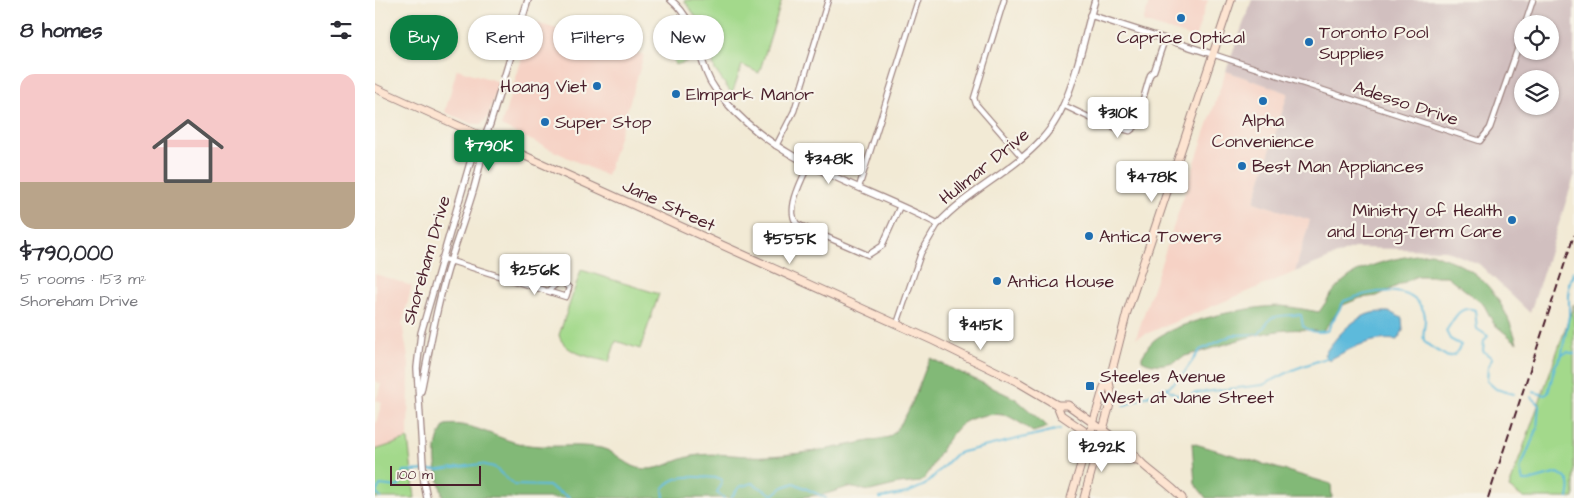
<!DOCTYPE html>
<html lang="en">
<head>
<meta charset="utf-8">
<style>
	body { margin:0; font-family:"Architects Daughter",sans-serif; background:#f2f2f3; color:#2b2b33; height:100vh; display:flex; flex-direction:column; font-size:19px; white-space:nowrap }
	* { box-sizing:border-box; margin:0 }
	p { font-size:16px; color:#7c7c81 }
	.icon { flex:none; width:28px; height:28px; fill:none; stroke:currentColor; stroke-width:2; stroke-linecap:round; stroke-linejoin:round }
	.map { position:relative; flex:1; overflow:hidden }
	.panel { display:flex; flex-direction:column; background:#fff; width:375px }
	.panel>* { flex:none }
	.top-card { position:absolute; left:15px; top:15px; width:475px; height:45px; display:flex; gap:10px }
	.buttons { position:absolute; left:1139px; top:15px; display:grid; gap:10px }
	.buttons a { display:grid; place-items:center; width:45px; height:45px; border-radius:50%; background:#fff; box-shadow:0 1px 4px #0004; font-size:25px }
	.scale { position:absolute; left:15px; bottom:12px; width:91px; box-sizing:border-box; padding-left:5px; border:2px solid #4a1f2b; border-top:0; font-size:14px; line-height:18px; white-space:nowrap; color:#4a1f2b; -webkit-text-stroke:4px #f7f3e8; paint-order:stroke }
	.price { position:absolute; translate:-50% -42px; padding:0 11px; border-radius:5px; background:#fff; color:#222; font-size:16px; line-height:32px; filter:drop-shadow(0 1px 2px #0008) }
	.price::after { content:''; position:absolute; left:50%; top:30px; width:15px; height:11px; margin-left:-8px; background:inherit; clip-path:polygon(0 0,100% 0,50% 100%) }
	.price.active { background:#0b8043; color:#fff }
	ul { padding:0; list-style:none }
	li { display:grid; align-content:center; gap:10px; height:265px; padding:0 20px }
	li+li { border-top:1px solid #e1e1e2 }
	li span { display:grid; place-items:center; height:155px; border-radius:15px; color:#555 }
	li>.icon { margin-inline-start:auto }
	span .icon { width:90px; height:90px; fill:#fffc; stroke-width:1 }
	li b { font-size:21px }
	h2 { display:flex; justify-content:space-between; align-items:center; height:60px; padding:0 20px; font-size:21px }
	.tag { padding:0 18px; border-radius:22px; background:#fff; box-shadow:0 1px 4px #0004; font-size:18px; line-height:45px }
	.tag.active { background:#0b8043; color:#fff }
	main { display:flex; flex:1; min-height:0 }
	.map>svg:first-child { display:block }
	.built { fill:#f6d2c5 }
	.industrial { fill:#d1bfbf; fill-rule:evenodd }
	.green { fill:#a3d98b; stroke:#767c5b }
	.forest { fill:#82b977; stroke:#666c51 }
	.water { fill:#5dbadb; stroke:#546c83 }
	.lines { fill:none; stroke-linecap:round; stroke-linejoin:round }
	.stream { stroke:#5dbadb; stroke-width:2 }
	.minor-casing { stroke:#9e8480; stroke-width:7 }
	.tertiary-casing { stroke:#9e8480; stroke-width:8 }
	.secondary-casing { stroke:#9e8480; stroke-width:9 }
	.minor { stroke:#fff; stroke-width:4.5 }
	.tertiary { stroke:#fff; stroke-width:5.5 }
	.secondary { stroke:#fde4d1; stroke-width:7 }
	.rail { stroke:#4a1f2b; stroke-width:2; stroke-dasharray:8 4; stroke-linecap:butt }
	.poi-dot { fill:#1f6fb2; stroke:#f7f3e8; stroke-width:2 }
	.labels { text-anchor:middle; stroke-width:4.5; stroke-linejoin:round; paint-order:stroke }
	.poi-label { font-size:18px; fill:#4a1f2b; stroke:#f7f3e8; text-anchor:start }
	.street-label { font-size:18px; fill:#4a1f2b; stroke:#f7f3e8 }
</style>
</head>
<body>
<main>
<section class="panel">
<h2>8 homes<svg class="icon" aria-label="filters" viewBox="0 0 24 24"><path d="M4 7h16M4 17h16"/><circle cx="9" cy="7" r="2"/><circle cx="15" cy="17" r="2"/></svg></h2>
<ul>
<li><span style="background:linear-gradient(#f6c9c9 70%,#b9a48a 0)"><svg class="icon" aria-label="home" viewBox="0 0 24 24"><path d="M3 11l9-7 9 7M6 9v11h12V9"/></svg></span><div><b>$790,000</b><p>5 rooms · 153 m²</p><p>Shoreham Drive</p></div></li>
</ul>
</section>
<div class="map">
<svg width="1199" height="498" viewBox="0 0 1199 498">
	<rect width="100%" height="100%" fill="#f7f3e8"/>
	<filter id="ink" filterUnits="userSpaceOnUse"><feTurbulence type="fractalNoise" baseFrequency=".02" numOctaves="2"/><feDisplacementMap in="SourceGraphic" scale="10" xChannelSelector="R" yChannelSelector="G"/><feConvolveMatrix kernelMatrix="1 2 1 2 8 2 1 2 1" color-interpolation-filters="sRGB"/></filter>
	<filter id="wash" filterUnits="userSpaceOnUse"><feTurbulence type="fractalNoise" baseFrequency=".0096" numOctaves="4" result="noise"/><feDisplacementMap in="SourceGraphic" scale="20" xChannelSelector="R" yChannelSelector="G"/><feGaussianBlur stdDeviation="1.12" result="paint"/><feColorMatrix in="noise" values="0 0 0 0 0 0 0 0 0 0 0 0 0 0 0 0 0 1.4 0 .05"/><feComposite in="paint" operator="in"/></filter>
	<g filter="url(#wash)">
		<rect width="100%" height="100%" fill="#f2ead5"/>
		<g class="built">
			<path d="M775 0H833L820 38 768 22Z"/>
			<path d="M158 22 269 55 232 176 126 126Z"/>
			<path d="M82 69 124 82 112 119 106 124H97L70 112Z"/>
			<path d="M851 71 913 93 879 202 935 220 920 272 761 338Z"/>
			<path d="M0 274 37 286 27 324 34 363 33 439 0 450V426L7 402 1 400 6 384 0 381Z"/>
		</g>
		<path class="industrial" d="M877 0H1199V177L1155 313 1104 264 1070 250 979 248 920 272 935 220 879 202 913 93 851 71ZM1148 24H1175V51H1148ZM1148 79H1175V106H1148Z"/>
		<g class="green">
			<path d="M309 0H407L384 73 367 65 357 94 340 70 326 24Z"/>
			<path d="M300 25 304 29 311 62 300 65 295 47Z"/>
			<path d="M206 270 284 294 265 349 241 341 234 362C217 357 189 354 184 335Z"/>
			<path d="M1199 304V498H1149L1134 488Z"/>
			<path d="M33 439 40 498H0V450Z"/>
		</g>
		<g class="forest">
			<path d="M1056 253C1067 258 1079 261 1089 267 1117 281 1134 315 1142 343L1119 324 1109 305 1072 276H1042L1002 296 985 298 968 305 947 332C900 322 855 345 810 356 798 364 780 368 767 360V357C770 352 773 345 778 341 801 321 875 306 906 306 918 307 932 310 944 312 952 301 959 288 971 279 991 263 1031 256 1056 253Z"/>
			<path d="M555 358 641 399 673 427 658 432C651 427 643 421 635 417 621 411 594 416 583 427 577 433 571 442 567 449 559 461 556 472 546 482L524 484 495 491 473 487 451 494 421 498H68C62 473 54 448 70 425 97 421 121 439 147 444 173 449 200 443 226 448 243 452 253 469 270 469 287 470 301 459 318 456 340 451 370 458 394 456 434 454 474 445 514 437 535 419 544 383 555 358Z"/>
			<path d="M817 443 956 484 957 498H831L820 484Z"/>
		</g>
		<path class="water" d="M1014 312 1027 318 1028 331 1022 340C995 337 977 348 954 360L949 355C959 339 977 318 997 313 1002 312 1009 312 1014 312Z"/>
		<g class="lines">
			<g class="stream">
				<path d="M1188 354 1193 352 1199 354"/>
				<path d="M1186 358 1194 316V284L1199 272"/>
				<path d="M789 387 809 399 820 393 888 385 920 369 951 358"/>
				<path d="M1158 392 1170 395 1173 393 1180 366 1185 358"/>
				<path d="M1156 397 1164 405 1162 429 1145 469 1148 481H1154L1183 473C1196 480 1196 484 1193 498"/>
				<path d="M748 406 795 386 806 377 825 350 832 347 857 335 884 334 896 318C900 316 921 314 926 315L928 326C937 333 942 333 952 331L969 301C992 292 1036 281 1049 312 1053 322 1045 336 1050 342 1055 348 1067 353 1073 357L1080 355 1086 345 1075 339 1071 331C1079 320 1084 304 1100 310L1102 329 1113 336 1109 341 1108 351 1117 358 1113 367 1112 381 1121 389 1139 394"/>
				<path d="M6 498 1 493 5 485 22 487 26 483 28 471 65 470 106 464 119 467 139 485 173 486 195 498"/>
				<path d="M289 498 288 489C300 471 324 478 344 478L347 480 342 493 349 498"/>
				<path d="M356 498 364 487 377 483 398 495 408 487 419 483 451 498"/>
				<path d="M505 498 532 493 550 485 581 454 587 452 685 429"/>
			</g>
		</g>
	</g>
	<g filter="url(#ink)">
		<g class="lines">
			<g class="minor-casing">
				<g id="minor">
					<path d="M629 0 599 98 601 104 647 157"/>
					<path d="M1150 24 1158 0"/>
					<path d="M837 54 1105 141 1115 128 1148 33"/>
					<path d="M688 105 728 124 755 131 760 127 775 75 779 71 790 39"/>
					<path d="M401 146 419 111 453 0"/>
					<path d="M434 164C427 179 410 210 422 224L493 255 507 246 525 206"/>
					<path d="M484 187 543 0"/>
					<path d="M66 258 191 297 194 288 186 280 174 290"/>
					<path d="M522 324 546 253 563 224"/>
				</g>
			</g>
			<g class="tertiary-casing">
				<g id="tertiary">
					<path d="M296 0C320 20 321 47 332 74 336 85 343 93 351 102 406 166 491 186 563 224 593 191 637 172 667 139 698 106 707 42 720 0"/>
					<path d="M715 15 837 54"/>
					<path d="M46 391C55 347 62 302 76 259 88 220 104 182 109 141"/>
					<path d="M52 498 49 483 42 368 46 333 97 156 109 139 115 124 153 0"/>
				</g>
			</g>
			<g class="secondary-casing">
				<g id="secondary">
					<path d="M0 88 559 341 643 382 682 405H693L756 450C768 470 792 480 807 498"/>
					<path d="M682 405 686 415 750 459 762 460"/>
					<path d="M696 498 729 387 734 382"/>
					<path d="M709 498 737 397 734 382 752 312 856 0"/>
				</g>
			</g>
			<use href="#minor" class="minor"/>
			<use href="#tertiary" class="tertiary"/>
			<use href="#secondary" class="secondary"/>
			<path class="rail" d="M1113 498 1199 235"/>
		</g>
	</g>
	<g class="poi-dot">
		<circle cx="806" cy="18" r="5"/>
		<circle cx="934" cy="42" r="5"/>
		<circle cx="222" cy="86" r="5"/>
		<circle cx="301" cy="94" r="5"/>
		<circle cx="888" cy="101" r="5"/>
		<circle cx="170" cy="122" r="5"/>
		<circle cx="867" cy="166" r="5"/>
		<circle cx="1137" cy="220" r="5"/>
		<circle cx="714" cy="236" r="5"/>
		<circle cx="622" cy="281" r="5"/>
		<rect x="710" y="381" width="10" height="10" rx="2.5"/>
	</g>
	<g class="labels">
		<g class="poi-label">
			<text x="944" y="38">Toronto Pool<tspan x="944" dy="21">Supplies</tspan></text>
			<text x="806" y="43" text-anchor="middle">Caprice Optical</text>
			<text x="212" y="92" text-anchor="end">Hoang Viet</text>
			<text x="311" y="100">Elmpark Manor</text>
			<text x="888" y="126" text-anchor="middle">Alpha<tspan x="888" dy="21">Convenience</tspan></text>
			<text x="180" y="128">Super Stop</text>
			<text x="877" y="172">Best Man Appliances</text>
			<text x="1127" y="216" text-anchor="end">Ministry of Health<tspan x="1127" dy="21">and Long-Term Care</tspan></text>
			<text x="724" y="242">Antica Towers</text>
			<text x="632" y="287">Antica House</text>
			<text x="725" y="382">Steeles Avenue<tspan x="725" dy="21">West at Jane Street</tspan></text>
		</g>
		<g class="street-label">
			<text transform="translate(1031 103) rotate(18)" y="6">Adesso Drive</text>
			<text transform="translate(609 166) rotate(-39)" y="6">Hullmar Drive</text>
			<text transform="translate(294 205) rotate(25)" y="6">Jane Street</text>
			<text transform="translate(51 260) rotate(-74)" y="6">Shoreham Drive</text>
		</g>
	</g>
</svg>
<div class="buttons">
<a><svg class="icon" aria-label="locate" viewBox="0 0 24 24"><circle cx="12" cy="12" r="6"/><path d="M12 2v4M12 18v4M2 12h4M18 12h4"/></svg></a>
<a><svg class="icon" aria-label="layers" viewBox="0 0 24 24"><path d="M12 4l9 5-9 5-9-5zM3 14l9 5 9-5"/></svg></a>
</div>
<div class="scale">100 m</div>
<b class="price" style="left:743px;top:139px">$310K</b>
<b class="price active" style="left:114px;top:172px">$790K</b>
<b class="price" style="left:454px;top:185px">$348K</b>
<b class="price" style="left:777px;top:203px">$478K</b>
<b class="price" style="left:415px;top:265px">$555K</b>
<b class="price" style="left:160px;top:296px">$256K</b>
<b class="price" style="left:606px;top:351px">$415K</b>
<b class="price" style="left:727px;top:473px">$292K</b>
<div class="top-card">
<a class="tag active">Buy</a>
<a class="tag">Rent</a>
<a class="tag">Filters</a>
<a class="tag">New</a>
</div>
</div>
</main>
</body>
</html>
